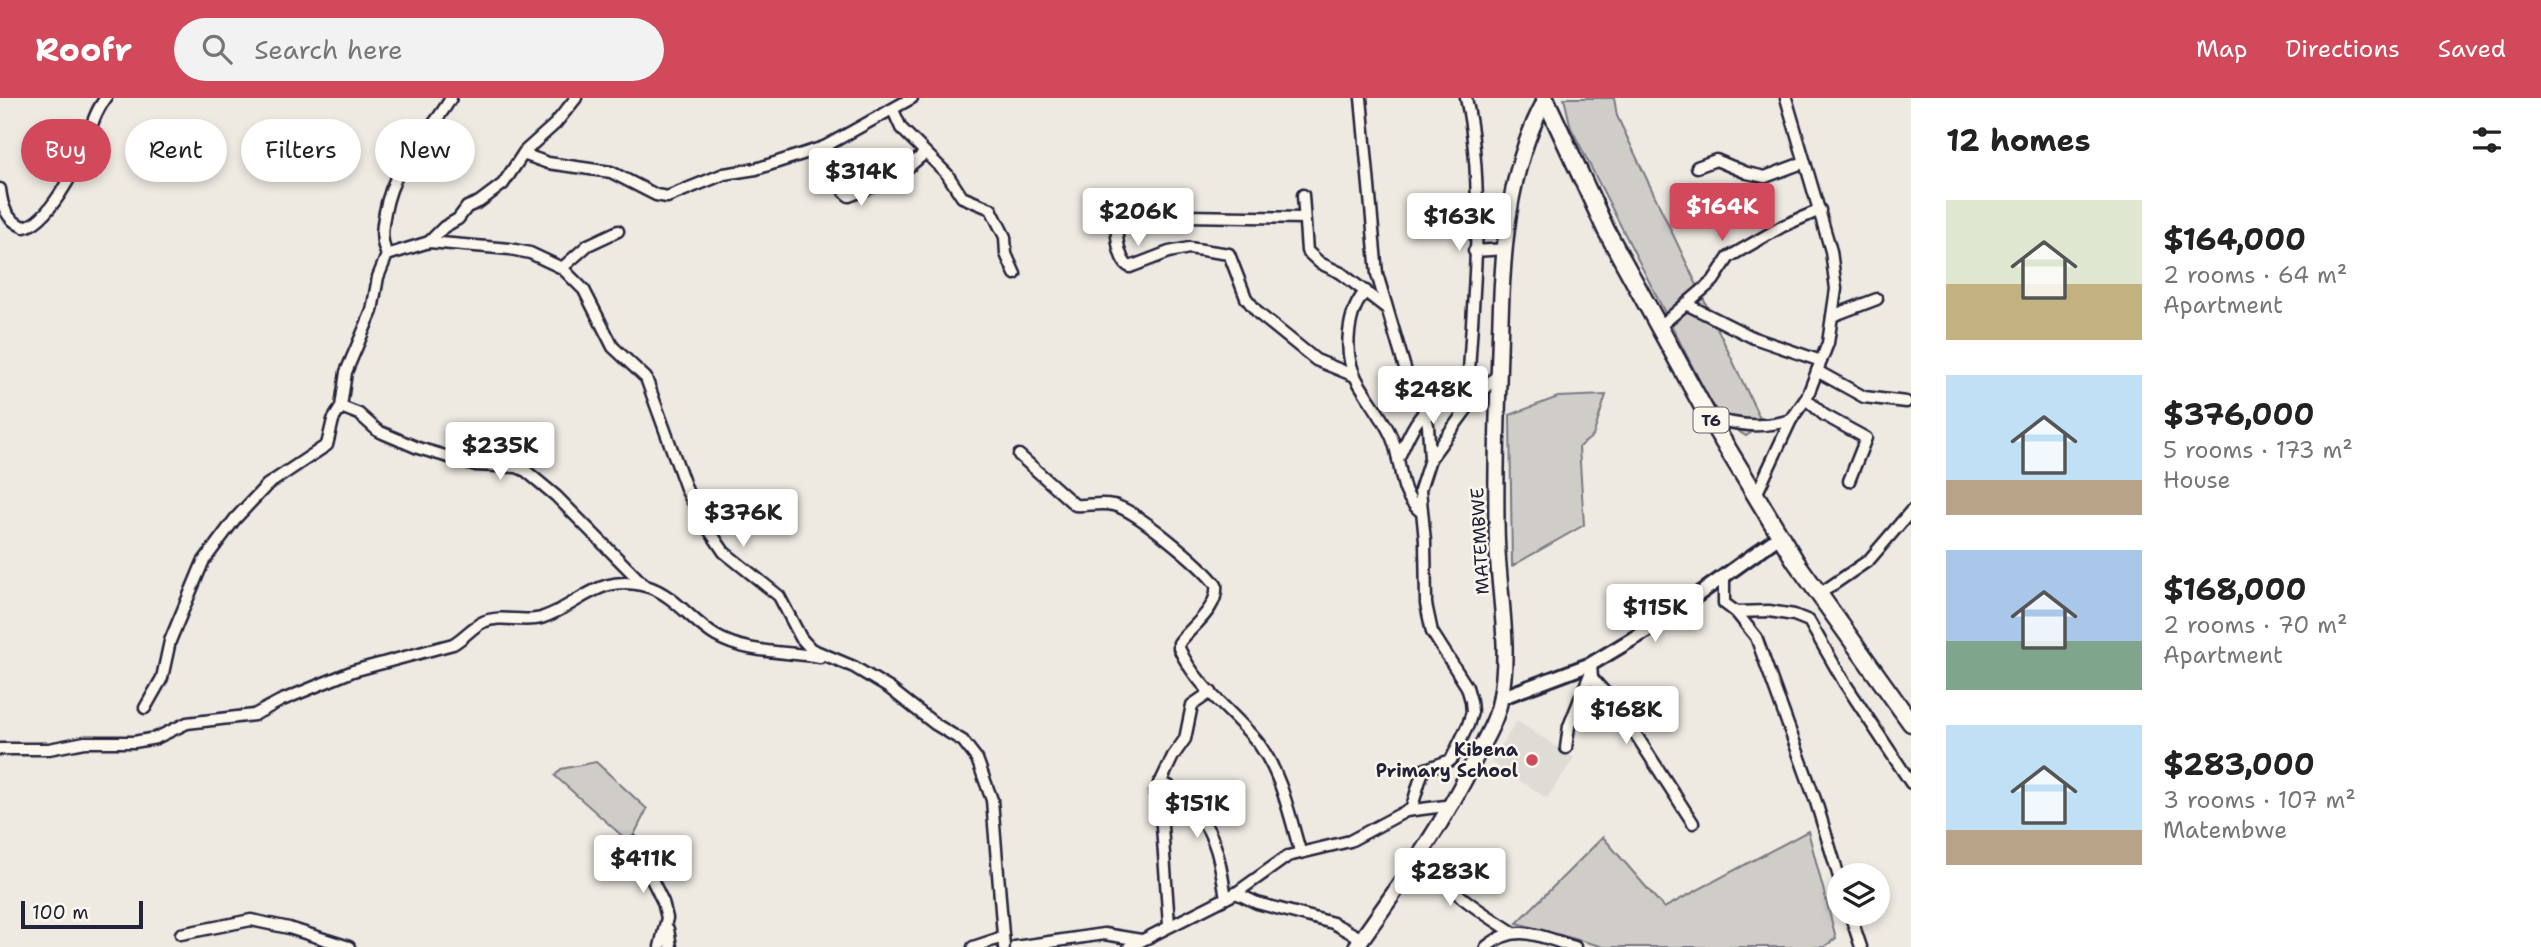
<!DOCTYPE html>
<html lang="en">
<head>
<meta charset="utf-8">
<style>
	body { margin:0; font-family:"Shantell Sans",sans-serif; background:#f2f2f2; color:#222; height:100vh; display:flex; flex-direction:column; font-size:26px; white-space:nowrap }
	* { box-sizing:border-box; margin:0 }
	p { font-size:23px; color:#767676 }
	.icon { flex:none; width:38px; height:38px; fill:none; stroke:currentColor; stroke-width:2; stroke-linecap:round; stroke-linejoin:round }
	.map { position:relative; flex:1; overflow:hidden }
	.side { display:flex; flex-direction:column; background:#fff; width:630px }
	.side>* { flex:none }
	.guide { position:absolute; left:21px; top:21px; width:665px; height:63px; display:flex; gap:14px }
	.fabs { position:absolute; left:1827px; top:765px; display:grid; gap:14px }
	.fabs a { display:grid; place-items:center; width:63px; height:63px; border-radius:50%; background:#fff; box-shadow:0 4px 10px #0003; font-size:35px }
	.scale { position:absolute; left:21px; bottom:18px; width:122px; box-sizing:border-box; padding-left:7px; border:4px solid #22223b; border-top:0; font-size:19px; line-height:24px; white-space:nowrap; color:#22223b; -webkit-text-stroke:5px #fbf7ec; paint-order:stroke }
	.price { position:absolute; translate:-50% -60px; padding:0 16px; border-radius:7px; background:#fff; color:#222; font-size:23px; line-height:46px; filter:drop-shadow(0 2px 4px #0008) }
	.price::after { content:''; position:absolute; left:50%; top:42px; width:21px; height:16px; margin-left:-10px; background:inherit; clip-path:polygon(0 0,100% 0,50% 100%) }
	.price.active { background:#d1495b; color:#fff }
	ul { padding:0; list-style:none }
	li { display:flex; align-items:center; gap:21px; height:175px; padding:0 35px }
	li span { display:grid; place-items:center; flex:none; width:196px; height:140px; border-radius:0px; color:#555 }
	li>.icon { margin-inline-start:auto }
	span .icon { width:84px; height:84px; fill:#fffc; stroke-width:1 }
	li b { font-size:30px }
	h2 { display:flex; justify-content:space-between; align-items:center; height:84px; padding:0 35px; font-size:30px }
	.chip { padding:0 24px; border-radius:32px; background:#fff; box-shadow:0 4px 10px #0003; font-size:24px; line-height:63px }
	.chip.active { background:#d1495b; color:#fff }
	header { display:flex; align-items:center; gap:42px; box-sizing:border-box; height:98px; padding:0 35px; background:#d1495b; color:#fff }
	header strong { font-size:33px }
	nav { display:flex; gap:38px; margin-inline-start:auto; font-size:24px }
	.search { width:490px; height:63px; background:#f2f2f2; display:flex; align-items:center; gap:18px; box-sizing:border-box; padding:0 24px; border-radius:38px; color:#767676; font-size:26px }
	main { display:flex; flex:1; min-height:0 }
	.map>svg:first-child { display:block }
	.built { fill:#dfdbd5 }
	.green { fill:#d0cdc9; stroke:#797882; stroke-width:2 }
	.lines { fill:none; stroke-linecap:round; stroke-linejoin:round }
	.minor-casing { stroke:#22223b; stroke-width:15 }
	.tertiary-casing { stroke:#22223b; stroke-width:18 }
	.secondary-casing { stroke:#22223b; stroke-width:19 }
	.trunk-casing { stroke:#22223b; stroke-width:21 }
	.minor { stroke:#fbf7ec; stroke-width:10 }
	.tertiary { stroke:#fbf7ec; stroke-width:12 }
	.secondary { stroke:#fbf7ec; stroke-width:14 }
	.trunk { stroke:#fbf7ec; stroke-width:16 }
	.poi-dot { fill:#d1495b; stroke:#fbf7ec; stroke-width:2.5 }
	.labels { text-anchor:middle; stroke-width:5; stroke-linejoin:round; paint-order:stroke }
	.shield { fill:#fbf7ec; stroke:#636270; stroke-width:2 }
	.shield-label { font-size:16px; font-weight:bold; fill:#22223b }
	.street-label { font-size:18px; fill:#22223b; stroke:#fbf7ec }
	.poi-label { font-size:18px; font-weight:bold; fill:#22223b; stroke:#fbf7ec; text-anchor:end }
</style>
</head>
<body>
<header>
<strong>Roofr</strong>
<div class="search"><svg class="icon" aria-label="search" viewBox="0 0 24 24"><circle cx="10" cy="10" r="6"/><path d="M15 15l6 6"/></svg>Search here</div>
<nav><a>Map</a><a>Directions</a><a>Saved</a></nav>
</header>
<main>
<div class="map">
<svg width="1911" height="849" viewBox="0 0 1911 849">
	<rect width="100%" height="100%" fill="#eeeae2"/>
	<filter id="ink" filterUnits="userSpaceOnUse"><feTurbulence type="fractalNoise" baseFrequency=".0143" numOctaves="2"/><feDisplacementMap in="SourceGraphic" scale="14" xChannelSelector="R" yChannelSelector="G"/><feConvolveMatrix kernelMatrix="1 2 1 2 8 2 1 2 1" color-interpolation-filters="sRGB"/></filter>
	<g filter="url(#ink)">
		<path class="built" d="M1517 623 1574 660 1547 700 1491 664Z"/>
		<g class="green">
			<path d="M1564 0H1614L1617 18 1763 327 1746 338 1719 321 1571 30Z"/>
			<path d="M1606 297 1593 338 1579 349 1584 427 1512 468 1510 317 1558 299Z"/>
			<path d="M596 664 647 711 630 745 555 678 561 671Z"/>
			<path d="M1808 733 1836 840 1824 849H1604L1517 825 1603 739 1664 810Z"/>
		</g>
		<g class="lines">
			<g class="minor-casing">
				<g id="minor">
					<path d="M1361 0 1377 176 1409 284 1424 312 1428 327 1430 361"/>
					<path d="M1466 0C1487 94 1472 198 1468 294L1471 305"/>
					<path d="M893 12 901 30 947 76 962 99 991 111 1005 139 1006 156 1015 176"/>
					<path d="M824 49 844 94 849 98 898 78 925 55"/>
					<path d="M523 56 548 65 611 74 656 97 667 99 724 76 756 71 824 49 912 0"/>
					<path d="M1697 69 1716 62 1747 75 1765 79 1805 64"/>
					<path d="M0 91C2 108 6 122 24 129 48 125 76 71 84 49 91 32 94 14 106 0"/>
					<path d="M1303 97 1307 153 1320 165 1341 175 1385 209"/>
					<path d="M1304 120 1120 117C1113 127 1118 164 1130 169L1169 154 1189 150 1229 156 1246 200 1259 216 1316 262 1355 278"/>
					<path d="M429 144 444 129 458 121 467 109 479 104 503 86 525 53 555 26 576 0"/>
					<path d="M1474 153 1506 151"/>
					<path d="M387 157C380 141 382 130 385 114 395 61 426 43 451 0"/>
					<path d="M562 170 588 147 618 133"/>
					<path d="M1366 193C1347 213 1343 255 1356 280 1367 301 1383 318 1392 340 1403 366 1397 394 1420 413"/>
					<path d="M1686 206 1754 240 1821 263"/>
					<path d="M1832 218 1877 201"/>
					<path d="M1659 229 1713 183 1729 159 1783 128 1820 112"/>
					<path d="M1817 273 1864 299 1906 304"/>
					<path d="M1806 301 1824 317 1866 340 1849 383"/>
					<path d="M341 309 359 316 378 333 418 350 476 367 517 369 526 373 556 398 645 488"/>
					<path d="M1709 320C1739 327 1761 331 1791 322L1807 299 1828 245 1836 191 1831 153 1786 0"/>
					<path d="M1019 357 1075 407C1087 408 1101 404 1113 407 1135 411 1202 468 1216 487 1219 510 1192 528 1179 545V550C1196 589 1233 613 1259 646 1282 678 1289 716 1300 753"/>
					<path d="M1398 361C1417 320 1422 304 1468 294"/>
					<path d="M1756 397 1791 322"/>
					<path d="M1724 477V505L1736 514 1756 539 1816 704 1839 779"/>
					<path d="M1818 497 1869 462 1911 413"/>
					<path d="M1736 514 1769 513 1794 517 1809 523 1844 584 1911 685"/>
					<path d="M1591 566 1592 580 1618 609 1693 725"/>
					<path d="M145 610 162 580 170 543 203 464 235 421 267 387 327 347 333 322 341 309 346 274 372 213 378 179 387 157 429 144 510 151 530 155 562 170 584 192 613 249 646 280 687 393 705 426 724 454 779 498 801 540 811 551 854 569 889 590 935 626 963 643 977 661 992 702 1004 849"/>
					<path d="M1566 650 1569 628 1590 576"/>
					<path d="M0 651H49L85 644H134L156 640 187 625 254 617 280 603 353 573 453 546C464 540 472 529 483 524 501 516 522 525 541 520 581 507 598 475 646 488 674 496 692 524 716 538 747 556 786 553 820 559"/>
					<path d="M1159 685 1169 688C1178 710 1187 702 1199 718 1218 741 1221 771 1226 800"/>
					<path d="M1411 712 1423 672 1451 662 1468 627 1472 614 1471 603 1467 589 1432 534 1426 506 1425 443 1420 392 1430 361 1471 305 1499 275"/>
					<path d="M634 745 663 804 667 820 660 849"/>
					<path d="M1421 756C1444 790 1476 811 1511 833"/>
					<path d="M1236 795 1257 805 1333 825 1362 841"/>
					<path d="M1850 816 1861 849"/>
					<path d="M1169 827 1162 728 1155 696 1173 658 1185 641 1192 607 1211 594"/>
					<path d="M668 831 671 849"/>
					<path d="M181 836 251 822 289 830 349 849"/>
					<path d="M973 849 1003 839"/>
					<path d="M1015 849 1104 836 1141 842"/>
					<path d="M1129 849 1236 795 1288 758 1350 743 1406 713 1453 707"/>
					<path d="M1486 849C1517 823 1540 839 1575 849"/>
				</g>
			</g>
			<g class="tertiary-casing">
				<path id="tertiary" d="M1500 600 1591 566 1656 527 1780 438"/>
			</g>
			<g class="secondary-casing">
				<path id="secondary" d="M1356 849C1399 788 1443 728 1475 661 1484 642 1496 624 1500 603 1511 550 1499 497 1497 444 1495 386 1497 328 1499 269 1502 180 1501 81 1546 1"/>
			</g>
			<g class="trunk-casing">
				<path id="trunk" d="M1545 0 1606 132 1709 320 1796 464 1911 625"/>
			</g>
			<use href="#minor" class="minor"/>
			<use href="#tertiary" class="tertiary"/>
			<use href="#secondary" class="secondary"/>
			<use href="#trunk" class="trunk"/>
		</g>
	</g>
	<circle class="poi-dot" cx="1532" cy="662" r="7"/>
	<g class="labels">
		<rect class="shield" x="1693.5" y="309.5" width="35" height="25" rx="5"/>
		<g class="shield-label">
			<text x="1711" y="328">T6</text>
		</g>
		<g class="street-label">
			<text transform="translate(1480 443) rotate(-93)" y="6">MATEMBWE</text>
		</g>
		<g class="poi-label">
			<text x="1518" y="658">Kibena<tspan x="1518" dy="21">Primary School</tspan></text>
		</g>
	</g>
</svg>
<div class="fabs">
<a><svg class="icon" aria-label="layers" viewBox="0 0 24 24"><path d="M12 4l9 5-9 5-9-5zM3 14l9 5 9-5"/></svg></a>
</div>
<div class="scale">100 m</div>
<b class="price" style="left:861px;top:110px">$314K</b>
<b class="price active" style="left:1722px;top:145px">$164K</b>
<b class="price" style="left:1138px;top:150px">$206K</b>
<b class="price" style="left:1459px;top:155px">$163K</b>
<b class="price" style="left:1433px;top:328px">$248K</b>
<b class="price" style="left:500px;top:384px">$235K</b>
<b class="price" style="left:743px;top:451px">$376K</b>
<b class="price" style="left:1655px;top:546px">$115K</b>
<b class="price" style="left:1626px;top:648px">$168K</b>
<b class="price" style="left:1197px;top:742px">$151K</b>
<b class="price" style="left:643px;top:797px">$411K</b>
<b class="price" style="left:1450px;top:810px">$283K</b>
<div class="guide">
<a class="chip active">Buy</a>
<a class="chip">Rent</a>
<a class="chip">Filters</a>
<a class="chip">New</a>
</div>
</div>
<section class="side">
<h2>12 homes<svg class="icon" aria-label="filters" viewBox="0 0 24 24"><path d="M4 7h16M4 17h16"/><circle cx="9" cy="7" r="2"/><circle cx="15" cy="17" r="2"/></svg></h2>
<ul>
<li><span style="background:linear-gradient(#dfe7d0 60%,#c2b280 0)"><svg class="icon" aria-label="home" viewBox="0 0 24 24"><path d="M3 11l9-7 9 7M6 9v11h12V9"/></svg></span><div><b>$164,000</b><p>2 rooms · 64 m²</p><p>Apartment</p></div></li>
<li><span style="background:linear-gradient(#bfe0f5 75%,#b9a48a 0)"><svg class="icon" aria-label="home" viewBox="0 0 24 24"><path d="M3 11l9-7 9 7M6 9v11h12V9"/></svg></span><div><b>$376,000</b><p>5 rooms · 173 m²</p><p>House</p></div></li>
<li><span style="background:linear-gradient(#a9c7e8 65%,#7fa58c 0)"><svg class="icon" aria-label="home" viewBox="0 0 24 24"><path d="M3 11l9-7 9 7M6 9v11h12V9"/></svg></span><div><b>$168,000</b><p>2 rooms · 70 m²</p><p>Apartment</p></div></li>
<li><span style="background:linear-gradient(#bfe0f5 75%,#b9a48a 0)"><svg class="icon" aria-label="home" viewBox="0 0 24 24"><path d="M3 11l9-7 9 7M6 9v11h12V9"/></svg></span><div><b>$283,000</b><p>3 rooms · 107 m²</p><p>Matembwe</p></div></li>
</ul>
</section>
</main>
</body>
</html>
